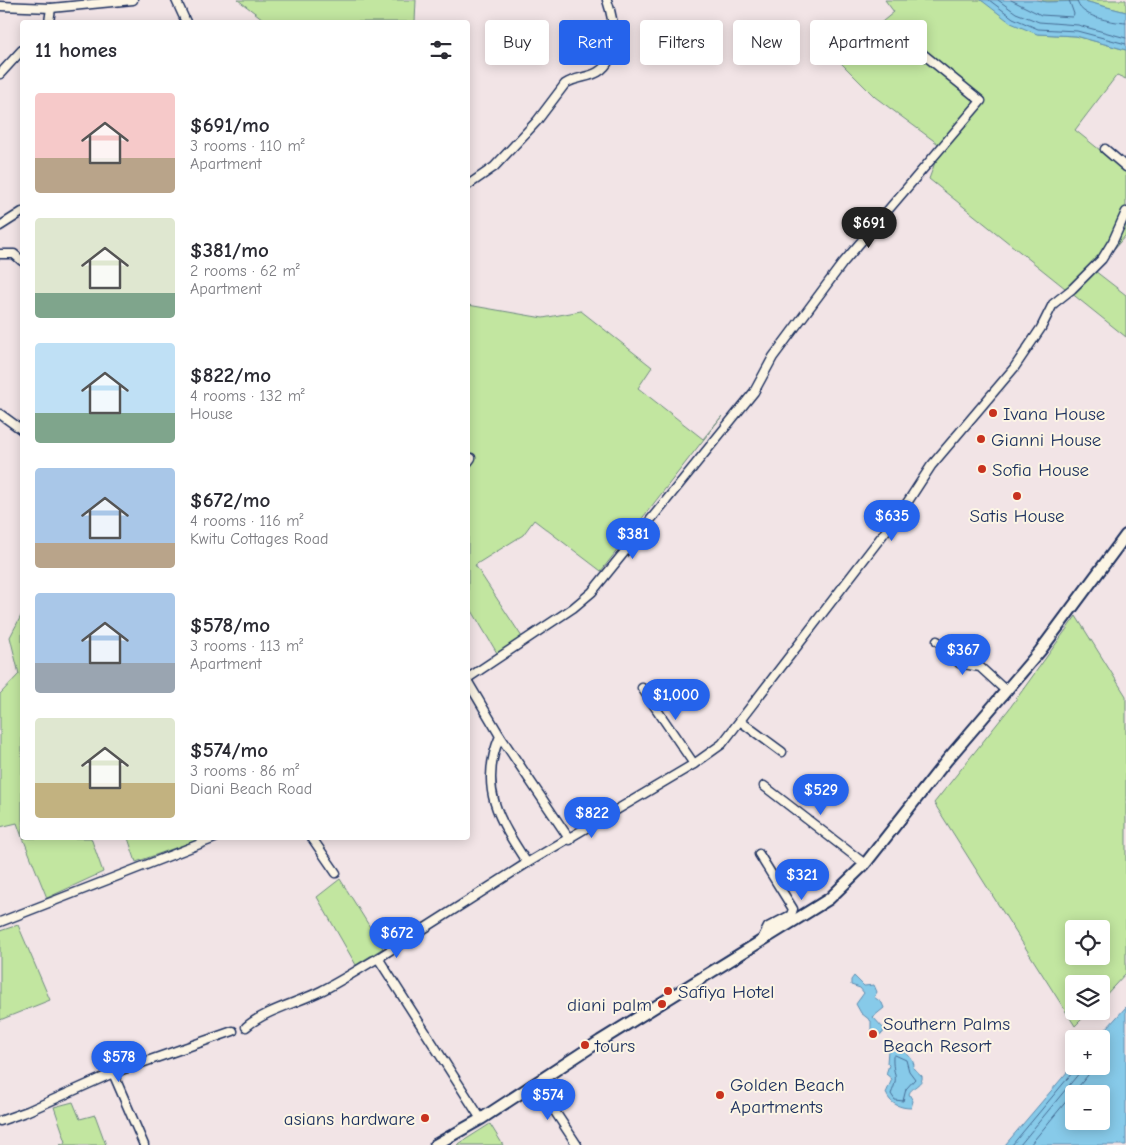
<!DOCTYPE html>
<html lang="en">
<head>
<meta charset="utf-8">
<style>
	body { margin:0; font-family:"Comic Neue",sans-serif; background:#f2f2f3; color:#2b2b33; height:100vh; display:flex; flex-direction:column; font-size:19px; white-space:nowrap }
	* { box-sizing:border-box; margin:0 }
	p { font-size:16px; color:#7c7c81 }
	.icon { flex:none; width:28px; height:28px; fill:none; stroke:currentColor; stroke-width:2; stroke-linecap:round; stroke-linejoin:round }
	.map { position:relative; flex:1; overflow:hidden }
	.sheet { position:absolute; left:20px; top:20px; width:450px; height:820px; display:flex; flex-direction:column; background:#fff; border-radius:5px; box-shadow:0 2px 12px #0003 }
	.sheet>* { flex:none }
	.guide { position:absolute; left:485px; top:20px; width:475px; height:45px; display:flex; gap:10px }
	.buttons { position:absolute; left:1065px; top:920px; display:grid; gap:10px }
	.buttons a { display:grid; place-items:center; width:45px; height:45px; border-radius:5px; background:#fff; box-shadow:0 2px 12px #0003; font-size:25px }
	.price { position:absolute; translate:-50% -42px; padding:0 11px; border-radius:18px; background:#2563eb; color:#fff; font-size:16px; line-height:32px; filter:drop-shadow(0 1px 2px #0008) }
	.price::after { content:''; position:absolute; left:50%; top:30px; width:15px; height:11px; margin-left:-8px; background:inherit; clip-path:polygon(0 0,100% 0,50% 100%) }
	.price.on { background:#222; color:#fff }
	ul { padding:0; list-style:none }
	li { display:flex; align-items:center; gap:15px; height:125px; padding:0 15px }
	li span { display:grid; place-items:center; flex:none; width:140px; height:100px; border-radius:5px; color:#555 }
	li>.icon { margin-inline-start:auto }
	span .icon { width:60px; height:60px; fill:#fffc; stroke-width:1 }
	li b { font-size:21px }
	h2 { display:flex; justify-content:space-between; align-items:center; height:60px; padding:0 15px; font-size:21px }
	.tag { padding:0 18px; border-radius:5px; background:#fff; box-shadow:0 2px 12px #0003; font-size:18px; line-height:45px }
	.tag.on { background:#2563eb; color:#fff }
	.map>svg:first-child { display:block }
	.green { fill:#c2e6a0; stroke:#6e8a7f; fill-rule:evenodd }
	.water { fill:#87cae9; stroke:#5c8cb1; fill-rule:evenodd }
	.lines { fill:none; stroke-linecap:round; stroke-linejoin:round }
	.shore { stroke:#466d96; stroke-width:1 }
	.minor-casing { stroke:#1b2f5e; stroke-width:11 }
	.major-casing { stroke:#1b2f5e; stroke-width:14 }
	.minor { stroke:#fcf5e5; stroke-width:8 }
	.major { stroke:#fcf5e5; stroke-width:10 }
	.poi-dot { fill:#c8321e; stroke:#fcf5e5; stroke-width:2 }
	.labels { text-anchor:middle; stroke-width:4; stroke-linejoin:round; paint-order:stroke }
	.poi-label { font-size:19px; fill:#1b2f5e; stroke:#fcf5e5; text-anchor:start }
</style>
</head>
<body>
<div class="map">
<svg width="1126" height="1145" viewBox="0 0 1126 1145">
	<rect width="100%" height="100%" fill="#f2e4e6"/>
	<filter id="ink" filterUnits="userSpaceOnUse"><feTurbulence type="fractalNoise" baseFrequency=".02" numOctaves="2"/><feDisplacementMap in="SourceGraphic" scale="10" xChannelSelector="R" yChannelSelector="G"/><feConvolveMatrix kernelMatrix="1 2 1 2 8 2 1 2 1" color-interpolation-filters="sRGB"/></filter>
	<g filter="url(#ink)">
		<g class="green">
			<path d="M238 0H416L415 22H267Z"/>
			<path d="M885 0H981L1038 34 1076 36 1126 50V79L1117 75 1075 130 1126 171V235L1095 271 1126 295V337L929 179 941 146 875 97 837 59 894 12Z"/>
			<path d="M1036 0H1126V12L1084 1 1047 2Z"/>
			<path d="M468 305 543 318 581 311 652 367 638 388 703 439 722 416 601 571 534 520 523 535 475 565 522 637 497 653 468 604Z"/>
			<path d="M22 614V837L17 823 0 827V694L19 674 10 637Z"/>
			<path d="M1076 616 1126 696V973L1101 1000V984H1074V1011H1090L1075 1026 934 803 1009 709ZM1074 929H1101V956H1074Z"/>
			<path d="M23 838H91L103 872 47 898Z"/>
			<path d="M128 838H200V839L136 862Z"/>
			<path d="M340 879 383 948 356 965 317 897Z"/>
			<path d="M18 925 50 1000 0 1020V931Z"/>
			<path d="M73 1102 80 1119 95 1115 106 1145H60L66 1142 54 1107Z"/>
			<path d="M490 1124 503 1145H457Z"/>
		</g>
		<g class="water">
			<path d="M981 0H1036L1047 2 1084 1 1126 12V50L1076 36 1037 34 1011 23Z"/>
			<path d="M854 976 864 986 874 985 877 992 874 997 882 1003 884 1008 873 1017 884 1029 883 1033 876 1036 871 1030V1021L861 1013 856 1004 864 993 860 988 851 985V980Z"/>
			<path d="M1126 1007V1145H1005L1074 1064V1066H1101V1039H1097ZM1074 1094H1101V1121H1074Z"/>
			<path d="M886 1042H890L896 1050C905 1050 912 1057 914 1065L913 1068 922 1076C924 1084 911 1087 909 1094L913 1101 911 1108C900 1108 890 1104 886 1093L892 1079 886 1074 889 1065 887 1063 888 1050 884 1045Z"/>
		</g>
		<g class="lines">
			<g class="shore">
				<path d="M989 0 1013 18 1038 29 1077 31 1126 44"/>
				<path d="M998 0 1016 13 1039 22 1078 25 1126 38"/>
				<path d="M1011 0 1041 15 1072 17 1074 14 1069 0"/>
				<path d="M1077 0C1078 17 1112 22 1126 23"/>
				<path d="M895 1055 906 1060 909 1071 915 1079 906 1089 903 1101 895 1100 891 1094C900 1074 892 1076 893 1057Z"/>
				<path d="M1012 1145 1078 1066"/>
				<path d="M1020 1145 1085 1066"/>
				<path d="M1030 1145 1088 1075 1092 1066"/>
			</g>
			<g class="minor-casing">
				<g id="minor">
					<path d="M176 0 186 22"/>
					<path d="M0 6 51 8 133 0"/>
					<path d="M49 22 51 8"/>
					<path d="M0 74 22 50"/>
					<path d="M1105 149 1126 167"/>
					<path d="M468 185 494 167 510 150 537 121 565 84C575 77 588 78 598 72 621 58 614 21 607 0"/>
					<path d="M0 226 22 212"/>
					<path d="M0 254H14L22 261"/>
					<path d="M0 414 22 430"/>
					<path d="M468 462 471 458"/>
					<path d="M937 641 951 651 959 663 980 667 1005 690"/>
					<path d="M468 678 573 608 592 592 754 392 773 357 842 264 981 101 912 45"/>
					<path d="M468 682 500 736C478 788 499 820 527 863L378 958 481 1119"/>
					<path d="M642 688 694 764"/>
					<path d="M740 721 782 752"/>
					<path d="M500 736 570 840"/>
					<path d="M764 786 865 864"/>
					<path d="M312 838 336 873"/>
					<path d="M759 854 793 909 791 915 768 927 761 941"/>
					<path d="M527 863 694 764 722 744 905 506 931 466 1014 368 1041 328 1053 304 1072 289 1102 259 1113 241 1126 212"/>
					<path d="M0 922 215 838"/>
					<path d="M246 1027C266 1010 297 1003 321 991 341 981 359 969 378 958"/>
					<path d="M113 1073 144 1145"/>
					<path d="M533 1085 550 1104 577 1145"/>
					<path d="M0 1121 28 1111 113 1073 233 1031"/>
				</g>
			</g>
			<g class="major-casing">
				<path id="major" d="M435 1145 481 1119 600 1041 829 899 865 864 947 760 1040 651 1126 535"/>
			</g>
			<use href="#minor" class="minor"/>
			<use href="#major" class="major"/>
		</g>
	</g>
	<g class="poi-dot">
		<circle cx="993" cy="413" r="5"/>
		<circle cx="981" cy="439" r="5"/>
		<circle cx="982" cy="469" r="5"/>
		<circle cx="1017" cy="496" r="5"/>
		<circle cx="668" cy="991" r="5"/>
		<circle cx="662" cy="1004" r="5"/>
		<circle cx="873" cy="1034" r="5"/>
		<circle cx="585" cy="1045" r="5"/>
		<circle cx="720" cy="1095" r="5"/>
		<circle cx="425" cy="1118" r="5"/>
	</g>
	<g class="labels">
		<g class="poi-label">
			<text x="1003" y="420">Ivana House</text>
			<text x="991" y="446">Gianni House</text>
			<text x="992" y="476">Sofia House</text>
			<text x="1017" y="522" text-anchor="middle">Satis House</text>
			<text x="678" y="998">Safiya Hotel</text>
			<text x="652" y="1011" text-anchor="end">diani palm</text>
			<text x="883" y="1030">Southern Palms<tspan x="883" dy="22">Beach Resort</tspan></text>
			<text x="595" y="1052">tours</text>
			<text x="730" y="1091">Golden Beach<tspan x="730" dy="22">Apartments</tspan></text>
			<text x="415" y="1125" text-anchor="end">asians hardware</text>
		</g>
	</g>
</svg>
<div class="buttons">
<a><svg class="icon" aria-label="locate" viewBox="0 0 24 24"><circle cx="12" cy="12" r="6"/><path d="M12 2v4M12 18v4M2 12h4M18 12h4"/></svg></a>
<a><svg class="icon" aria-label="layers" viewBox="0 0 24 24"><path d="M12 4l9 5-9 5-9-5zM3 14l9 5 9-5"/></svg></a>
<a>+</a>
<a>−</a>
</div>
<b class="price on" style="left:869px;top:249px">$691</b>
<b class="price" style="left:892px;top:542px">$635</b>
<b class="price" style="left:633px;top:560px">$381</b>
<b class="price" style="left:963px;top:676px">$367</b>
<b class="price" style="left:676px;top:721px">$1,000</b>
<b class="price" style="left:821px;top:816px">$529</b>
<b class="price" style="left:592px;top:839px">$822</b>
<b class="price" style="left:802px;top:901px">$321</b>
<b class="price" style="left:397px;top:959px">$672</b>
<b class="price" style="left:119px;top:1083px">$578</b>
<b class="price" style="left:548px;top:1121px">$574</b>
<div class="guide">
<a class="tag">Buy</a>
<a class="tag on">Rent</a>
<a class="tag">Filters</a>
<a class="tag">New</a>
<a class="tag">Apartment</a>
</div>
<section class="sheet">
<h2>11 homes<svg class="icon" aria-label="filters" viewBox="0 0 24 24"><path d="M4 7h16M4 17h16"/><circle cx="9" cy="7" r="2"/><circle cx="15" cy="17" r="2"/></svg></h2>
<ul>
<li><span style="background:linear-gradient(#f6c9c9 65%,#b9a48a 0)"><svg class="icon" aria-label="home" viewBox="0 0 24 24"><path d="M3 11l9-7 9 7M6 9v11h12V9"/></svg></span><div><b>$691/mo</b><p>3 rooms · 110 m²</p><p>Apartment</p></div></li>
<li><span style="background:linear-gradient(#dfe7d0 75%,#7fa58c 0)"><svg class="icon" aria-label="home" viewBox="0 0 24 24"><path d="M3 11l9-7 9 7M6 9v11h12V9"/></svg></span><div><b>$381/mo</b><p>2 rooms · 62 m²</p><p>Apartment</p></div></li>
<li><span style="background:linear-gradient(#bfe0f5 70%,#7fa58c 0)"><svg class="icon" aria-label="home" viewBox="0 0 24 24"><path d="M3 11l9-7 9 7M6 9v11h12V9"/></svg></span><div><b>$822/mo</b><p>4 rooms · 132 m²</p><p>House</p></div></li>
<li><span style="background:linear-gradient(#a9c7e8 75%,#b9a48a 0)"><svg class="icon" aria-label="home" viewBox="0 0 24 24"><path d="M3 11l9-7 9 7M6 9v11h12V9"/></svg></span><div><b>$672/mo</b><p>4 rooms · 116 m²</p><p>Kwitu Cottages Road</p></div></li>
<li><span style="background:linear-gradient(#a9c7e8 70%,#9aa5b1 0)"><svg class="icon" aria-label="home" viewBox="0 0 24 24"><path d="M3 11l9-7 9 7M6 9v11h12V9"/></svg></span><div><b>$578/mo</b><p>3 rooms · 113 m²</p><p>Apartment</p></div></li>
<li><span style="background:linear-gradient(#dfe7d0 65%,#c2b280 0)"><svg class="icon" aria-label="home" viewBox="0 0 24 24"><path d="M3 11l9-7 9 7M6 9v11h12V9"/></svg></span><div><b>$574/mo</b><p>3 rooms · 86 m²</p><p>Diani Beach Road</p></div></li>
</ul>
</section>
</div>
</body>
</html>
